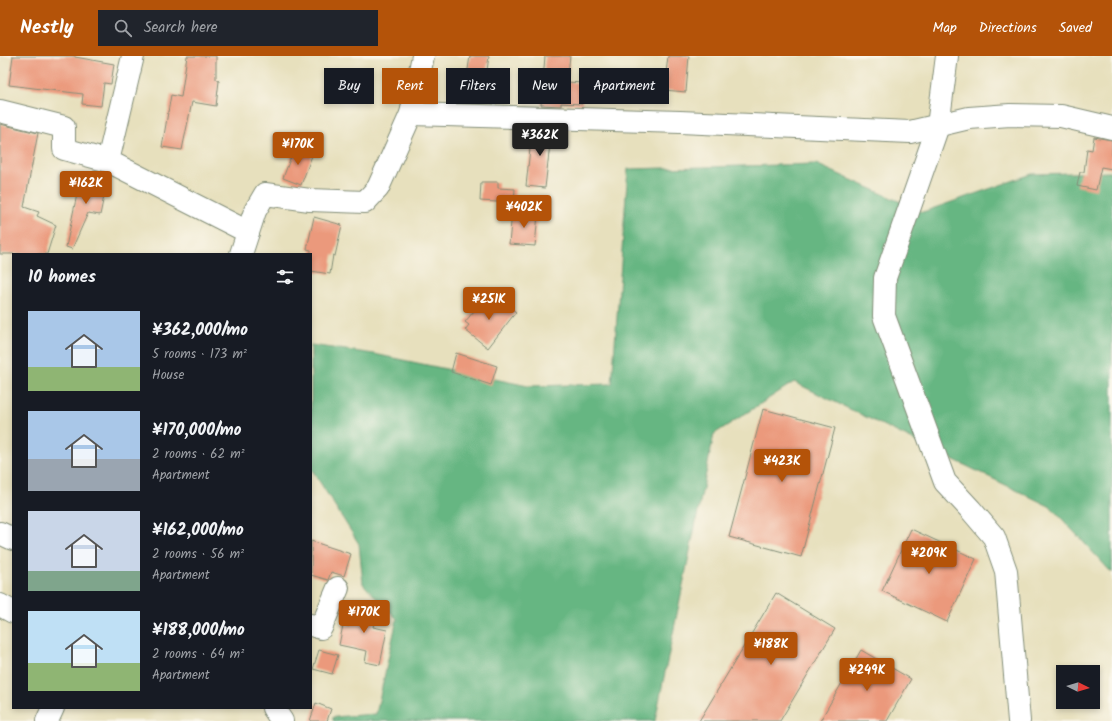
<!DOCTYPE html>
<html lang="en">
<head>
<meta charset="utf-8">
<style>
	body { margin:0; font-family:Kalam,sans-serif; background:#20242c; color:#f1f3f6; height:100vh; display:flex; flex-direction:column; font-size:15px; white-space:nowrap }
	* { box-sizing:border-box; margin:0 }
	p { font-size:13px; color:#9ea1a6 }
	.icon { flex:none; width:22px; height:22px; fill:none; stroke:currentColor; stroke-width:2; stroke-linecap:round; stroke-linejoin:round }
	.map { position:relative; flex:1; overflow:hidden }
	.sheet { position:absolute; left:12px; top:197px; width:300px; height:456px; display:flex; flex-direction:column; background:#171b24; border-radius:0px; box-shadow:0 2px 6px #0003 }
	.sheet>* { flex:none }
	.hud { position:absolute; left:324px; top:12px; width:380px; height:36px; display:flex; gap:8px }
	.needle { width:26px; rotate:95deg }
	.tools { position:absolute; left:1056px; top:609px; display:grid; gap:8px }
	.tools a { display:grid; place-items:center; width:44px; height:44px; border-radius:0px; background:#171b24; box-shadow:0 2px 6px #0003; font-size:20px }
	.price { position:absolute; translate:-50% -34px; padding:0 9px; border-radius:4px; background:#b45309; color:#fff; font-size:13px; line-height:26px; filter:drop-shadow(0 1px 2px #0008) }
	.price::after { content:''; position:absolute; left:50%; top:24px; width:12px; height:9px; margin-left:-6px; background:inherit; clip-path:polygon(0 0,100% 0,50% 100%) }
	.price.current { background:#222; color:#fff }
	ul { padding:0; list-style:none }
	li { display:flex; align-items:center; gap:12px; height:100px; padding:0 16px }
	li span { display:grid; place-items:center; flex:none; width:112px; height:80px; border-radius:0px; color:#555 }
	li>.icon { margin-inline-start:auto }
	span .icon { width:48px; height:48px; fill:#fffc; stroke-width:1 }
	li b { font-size:17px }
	h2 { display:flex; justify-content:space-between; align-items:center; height:48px; padding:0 16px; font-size:17px }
	.tag { padding:0 14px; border-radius:0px; background:#171b24; box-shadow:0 2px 6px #0003; font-size:14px; line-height:36px }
	.tag.current { background:#b45309; color:#fff }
	header { display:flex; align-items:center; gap:24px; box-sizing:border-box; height:56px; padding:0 20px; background:#b45309; color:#fff }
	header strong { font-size:19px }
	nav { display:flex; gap:22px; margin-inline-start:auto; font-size:14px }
	.search { width:280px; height:36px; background:#20242c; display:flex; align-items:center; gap:10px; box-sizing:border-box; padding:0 14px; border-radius:0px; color:#9ea1a6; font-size:15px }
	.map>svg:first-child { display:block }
	.forest { fill:#66b682; stroke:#427a5b }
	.building { fill:#eb997c }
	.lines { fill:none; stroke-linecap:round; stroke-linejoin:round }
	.minor-casing { stroke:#838e78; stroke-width:24 }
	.minor { stroke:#fff; stroke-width:22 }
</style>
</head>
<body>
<header>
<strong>Nestly</strong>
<div class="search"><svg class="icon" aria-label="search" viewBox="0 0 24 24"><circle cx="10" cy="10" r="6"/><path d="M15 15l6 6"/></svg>Search here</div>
<nav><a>Map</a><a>Directions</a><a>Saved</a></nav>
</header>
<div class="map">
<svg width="1112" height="665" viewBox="0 0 1112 665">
	<rect width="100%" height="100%" fill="#fbf7ec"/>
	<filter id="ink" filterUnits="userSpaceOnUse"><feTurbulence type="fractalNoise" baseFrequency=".025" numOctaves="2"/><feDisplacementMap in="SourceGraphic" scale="8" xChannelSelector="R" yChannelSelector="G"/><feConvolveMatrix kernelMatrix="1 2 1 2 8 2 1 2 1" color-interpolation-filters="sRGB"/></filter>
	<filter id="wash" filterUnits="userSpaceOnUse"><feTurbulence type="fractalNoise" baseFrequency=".012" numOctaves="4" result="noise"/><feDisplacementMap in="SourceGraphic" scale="16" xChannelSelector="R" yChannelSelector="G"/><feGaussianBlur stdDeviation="0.9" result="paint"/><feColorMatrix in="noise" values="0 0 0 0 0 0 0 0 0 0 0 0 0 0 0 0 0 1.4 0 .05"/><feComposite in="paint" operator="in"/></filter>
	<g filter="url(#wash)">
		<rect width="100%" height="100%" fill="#e7e0bd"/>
		<path class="forest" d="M816 108 923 156 1032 118 1112 116V517L1051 451 794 326 714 378 655 665H333V661L376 658 397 563 363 528 359 488 311 412V289L374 298 528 330 612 328 628 113Z"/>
		<g id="blocks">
			<g class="building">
				<path d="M13 0H75V1L114 8 111 28 104 27 101 50 82 48 83 38 9 29Z"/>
				<path d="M187 0H216V23L219 25 216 50 192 46 182 94 162 91 171 39 181 41Z"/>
				<path d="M470 0H489L486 22 467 20Z"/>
				<path d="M545 0H570L567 26 583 27 582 48 561 47V50L541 49Z"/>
				<path d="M668 0H689L686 36 664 34Z"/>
				<path d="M0 68 38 77 24 151 39 156 37 160 56 169 47 198H0Z"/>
				<path d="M532 74 558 75 557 88H550L545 132 526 130Z"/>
				<path d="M1094 81 1112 84V113L1101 111 1096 134 1077 130 1080 116H1084L1087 93 1092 94Z"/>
				<path d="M295 90 313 97 301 129 283 122Z"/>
				<path d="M81 119 107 126 100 159 88 157 72 193 66 191Z"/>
				<path d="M481 126H498V132L515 133 514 147 480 145Z"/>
				<path d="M512 156 538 158 535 190 509 188Z"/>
				<path d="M314 161 342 169 335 200 333 199 330 218 311 215V194L307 193Z"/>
				<path d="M496 241 516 256 488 292 465 274 469 269 465 266 483 244 490 249Z"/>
				<path d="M456 297 497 310 491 329 451 316Z"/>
				<path d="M763 353 835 372 801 501 729 481Z"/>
				<path d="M911 473 976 503 947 566 882 535Z"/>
				<path d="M311 485 351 498 344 520 331 516 328 524 311 519Z"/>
				<path d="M776 537 835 573 780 665H699Z"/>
				<path d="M354 547 377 552 373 571 387 574 380 609 365 606 367 595 339 589 343 569 349 570Z"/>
				<path d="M319 594 338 599 332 618 313 613Z"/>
				<path d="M861 594 911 623 887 665H820Z"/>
				<path d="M316 647 331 653 327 665H310Z"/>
			</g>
		</g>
	</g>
	<g filter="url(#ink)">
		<use href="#blocks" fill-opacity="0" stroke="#838e78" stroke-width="1"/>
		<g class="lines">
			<g class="minor-casing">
				<g id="minor">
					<path d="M133 0 108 105 248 176"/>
					<path d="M947 0 938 70 885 222 884 260 945 426 971 454 994 481 1006 515 1019 665"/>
					<path d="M0 55 64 71V93L108 105"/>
					<path d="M411 58 680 66 910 76 969 62 1010 59 1061 60 1112 72"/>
					<path d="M241 198 255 155 265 138 310 144 365 146 378 132 411 58 423 0"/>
					<path d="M0 477 13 483"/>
					<path d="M0 549 13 556"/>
					<path d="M311 569 321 572 338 532"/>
					<path d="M273 652 282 665"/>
					<path d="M47 665 53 652"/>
				</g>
			</g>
			<use href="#minor" class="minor"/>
		</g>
	</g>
</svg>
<div class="tools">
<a><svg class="needle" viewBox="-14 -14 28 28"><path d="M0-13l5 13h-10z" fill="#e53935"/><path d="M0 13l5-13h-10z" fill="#9ea1a6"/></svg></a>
</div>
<b class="price current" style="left:540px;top:101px">¥362K</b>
<b class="price" style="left:298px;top:110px">¥170K</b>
<b class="price" style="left:86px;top:149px">¥162K</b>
<b class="price" style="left:524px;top:173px">¥402K</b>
<b class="price" style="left:489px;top:265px">¥251K</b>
<b class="price" style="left:782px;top:427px">¥423K</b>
<b class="price" style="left:929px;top:519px">¥209K</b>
<b class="price" style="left:364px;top:578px">¥170K</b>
<b class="price" style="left:771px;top:610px">¥188K</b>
<b class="price" style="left:867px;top:636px">¥249K</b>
<div class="hud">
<a class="tag">Buy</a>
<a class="tag current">Rent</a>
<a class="tag">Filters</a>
<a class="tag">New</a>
<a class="tag">Apartment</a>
</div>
<section class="sheet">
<h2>10 homes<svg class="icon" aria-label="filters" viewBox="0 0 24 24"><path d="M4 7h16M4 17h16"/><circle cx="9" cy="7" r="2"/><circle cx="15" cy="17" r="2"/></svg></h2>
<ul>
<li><span style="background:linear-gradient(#a9c7e8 70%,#8fb573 0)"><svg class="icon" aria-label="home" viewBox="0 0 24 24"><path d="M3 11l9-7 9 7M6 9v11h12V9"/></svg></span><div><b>¥362,000/mo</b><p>5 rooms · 173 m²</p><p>House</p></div></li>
<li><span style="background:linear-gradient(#a9c7e8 60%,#9aa5b1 0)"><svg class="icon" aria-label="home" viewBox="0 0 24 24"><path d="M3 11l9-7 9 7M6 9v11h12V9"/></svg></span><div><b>¥170,000/mo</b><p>2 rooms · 62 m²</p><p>Apartment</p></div></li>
<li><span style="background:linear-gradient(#c9d6e8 75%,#7fa58c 0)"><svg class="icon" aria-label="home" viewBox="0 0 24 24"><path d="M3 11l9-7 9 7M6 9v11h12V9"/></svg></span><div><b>¥162,000/mo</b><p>2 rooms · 56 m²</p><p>Apartment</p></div></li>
<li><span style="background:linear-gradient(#bfe0f5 65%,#8fb573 0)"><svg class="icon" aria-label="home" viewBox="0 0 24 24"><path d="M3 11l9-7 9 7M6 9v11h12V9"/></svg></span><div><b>¥188,000/mo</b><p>2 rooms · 64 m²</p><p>Apartment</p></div></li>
</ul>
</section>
</div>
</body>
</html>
